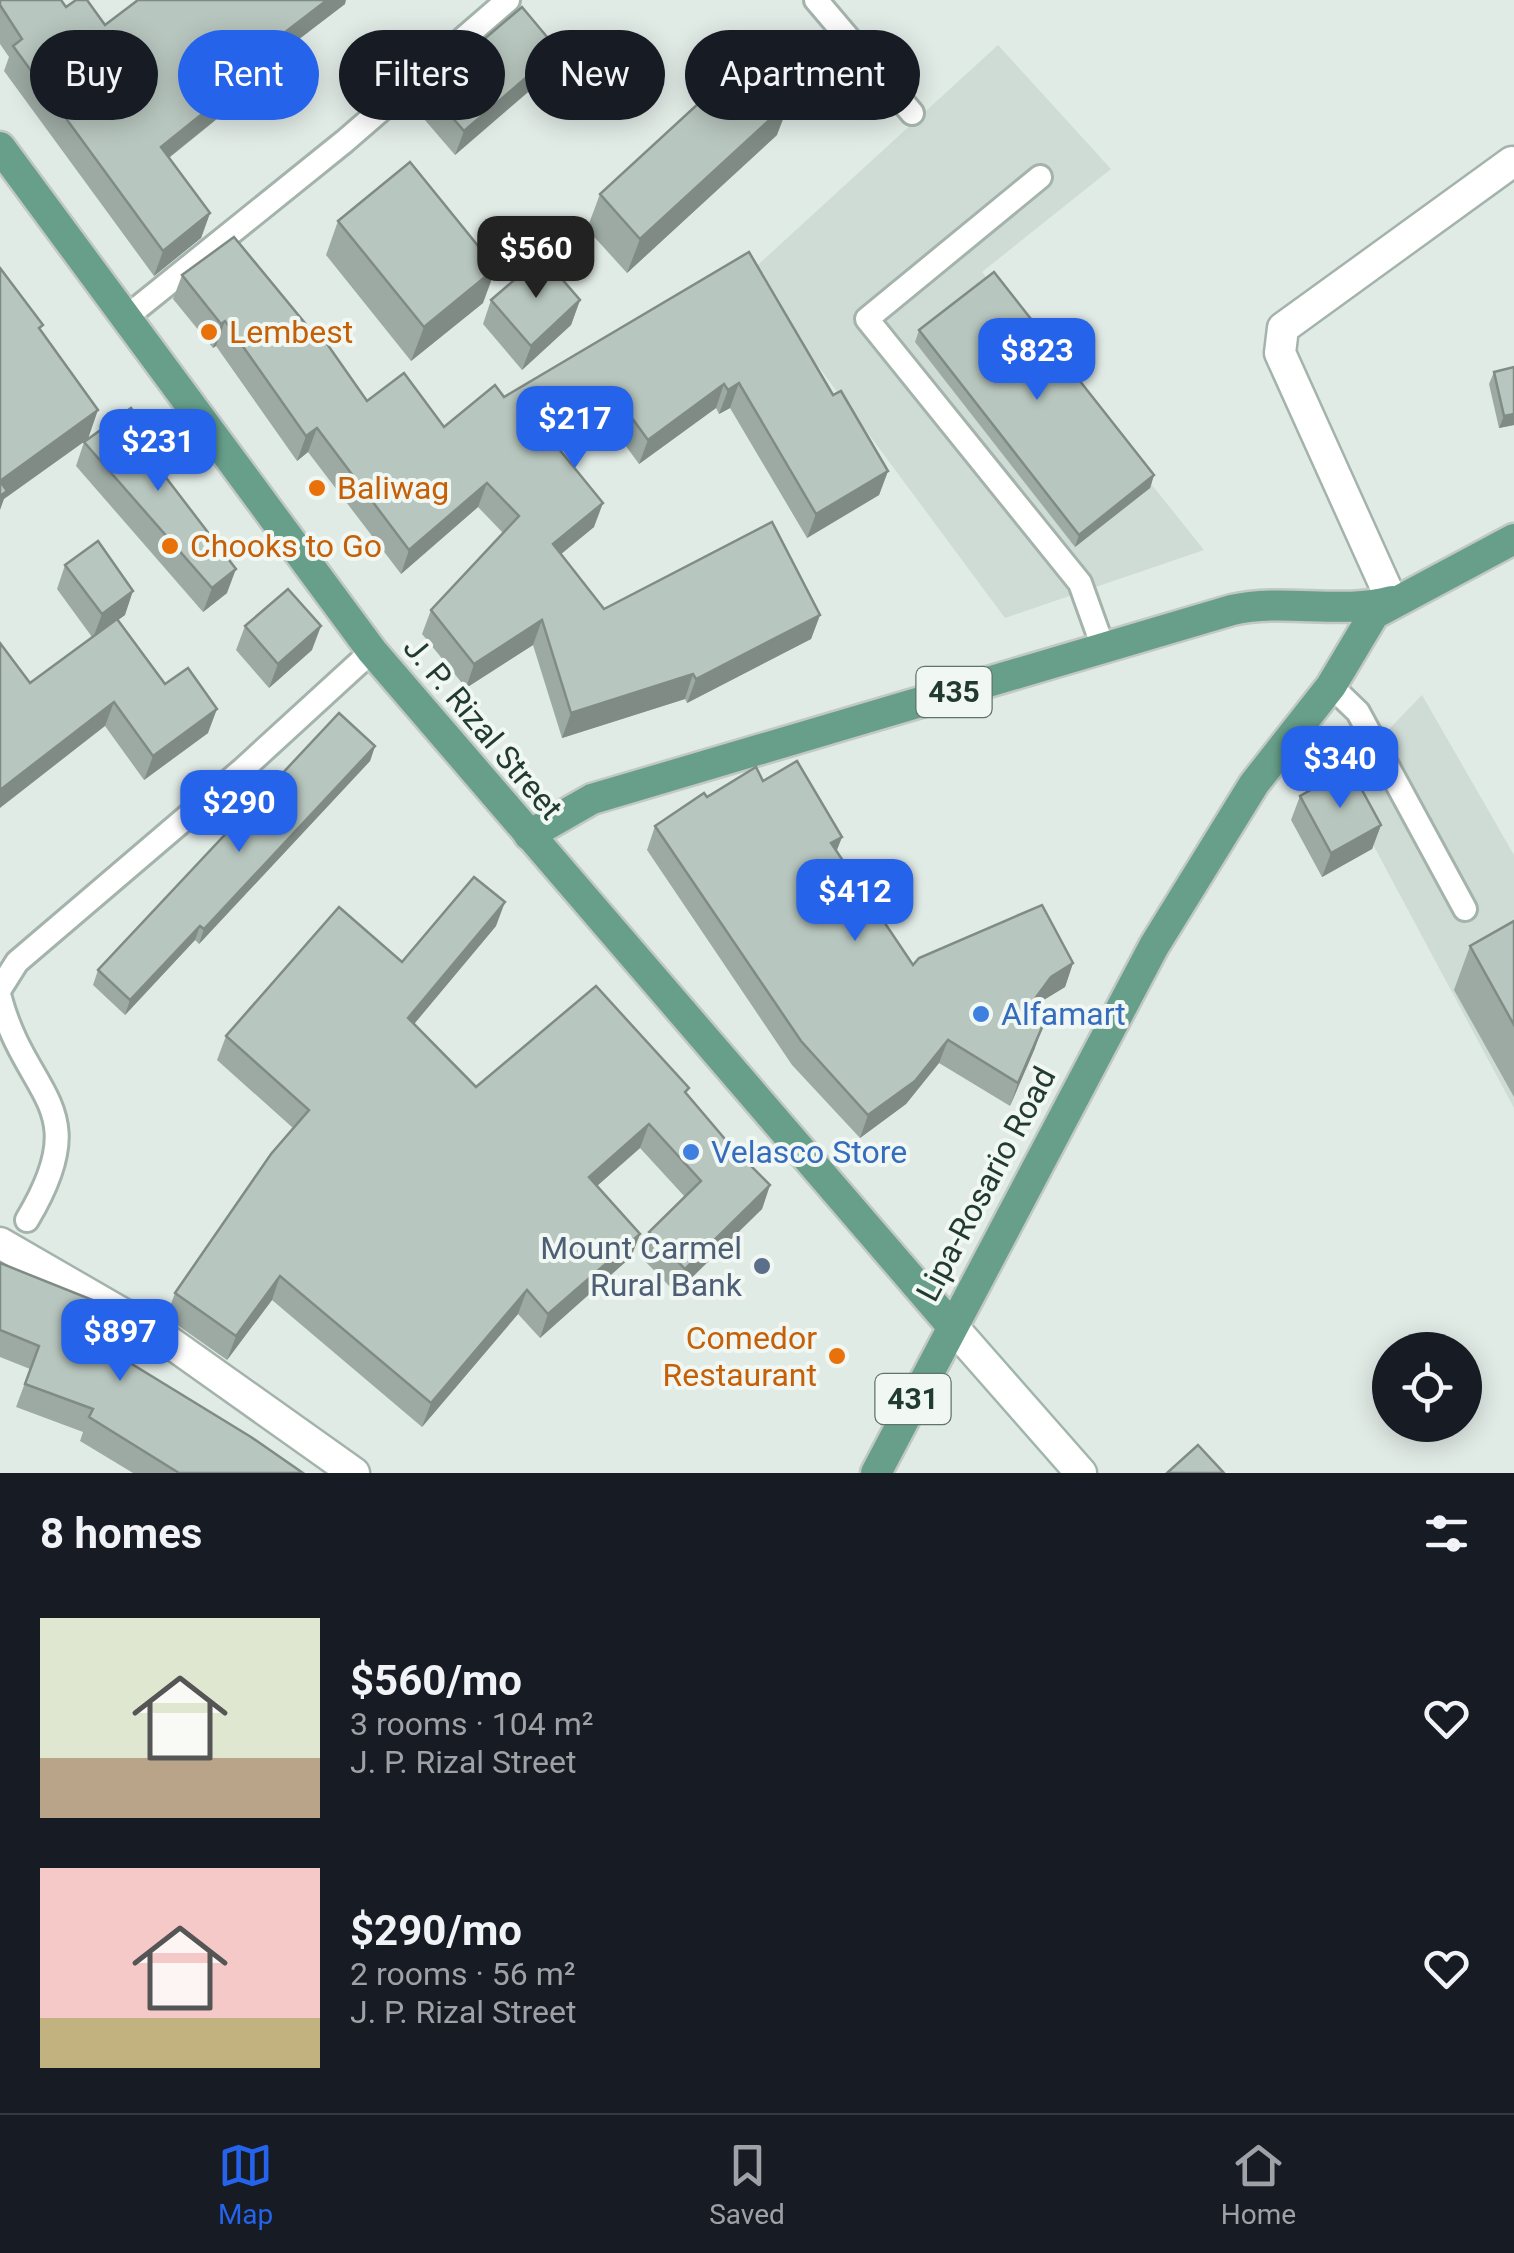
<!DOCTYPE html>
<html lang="en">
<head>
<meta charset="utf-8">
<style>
	body { margin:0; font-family:Roboto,sans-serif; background:#242831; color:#f1f3f6; height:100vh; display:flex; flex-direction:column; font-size:38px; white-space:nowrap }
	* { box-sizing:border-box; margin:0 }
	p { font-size:32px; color:#9ea1a6 }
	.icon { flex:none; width:55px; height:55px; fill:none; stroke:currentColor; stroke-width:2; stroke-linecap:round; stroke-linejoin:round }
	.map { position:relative; height:1473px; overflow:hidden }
	.details { display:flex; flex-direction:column; background:#171b24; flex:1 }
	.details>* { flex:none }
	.top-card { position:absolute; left:30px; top:30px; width:1000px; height:90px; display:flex; gap:20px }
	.fabs { position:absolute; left:1372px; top:1332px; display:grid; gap:20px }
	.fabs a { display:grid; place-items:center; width:110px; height:110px; border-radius:50%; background:#171b24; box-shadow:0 5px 25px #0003; font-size:50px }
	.price { position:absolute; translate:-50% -85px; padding:0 22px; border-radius:20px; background:#2563eb; color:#fff; font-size:32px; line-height:65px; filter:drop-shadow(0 2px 5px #0008) }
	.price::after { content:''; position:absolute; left:50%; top:60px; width:30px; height:22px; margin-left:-15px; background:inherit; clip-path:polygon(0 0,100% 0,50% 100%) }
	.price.current { background:#222; color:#fff }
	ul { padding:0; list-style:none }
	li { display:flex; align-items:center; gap:30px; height:250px; padding:0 40px }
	li span { display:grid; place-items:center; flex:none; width:280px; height:200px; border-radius:0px; color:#555 }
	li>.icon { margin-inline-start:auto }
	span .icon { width:120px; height:120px; fill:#fffc; stroke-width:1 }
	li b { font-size:42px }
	h2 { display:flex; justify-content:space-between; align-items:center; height:120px; padding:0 40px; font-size:42px }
	.chip { padding:0 35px; border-radius:45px; background:#171b24; box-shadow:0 5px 25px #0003; font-size:35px; line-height:90px }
	.chip.current { background:#2563eb; color:#fff }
	.tab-bar { display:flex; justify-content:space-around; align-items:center; height:140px; border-top:2px solid #363941; background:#171b24; font-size:28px; color:#9ea1a6 }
	.tab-bar a { display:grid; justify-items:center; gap:5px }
	.tab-bar .current { color:#2563eb }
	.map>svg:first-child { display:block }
	.built { fill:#cfdbd5 }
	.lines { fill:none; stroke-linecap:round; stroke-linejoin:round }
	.lane-casing { stroke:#a4b3ac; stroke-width:28 }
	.street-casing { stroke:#a4b3ac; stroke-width:35 }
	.secondary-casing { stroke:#a0b6ac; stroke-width:35 }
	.primary-casing { stroke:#c1c8c6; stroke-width:35 }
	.lane { stroke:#fff; stroke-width:22 }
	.street { stroke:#fff; stroke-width:30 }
	.secondary { stroke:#fff; stroke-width:30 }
	.primary { stroke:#679f8b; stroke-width:30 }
	.wall { fill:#9daaa3 }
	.shaded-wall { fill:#808b85 }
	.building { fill:#b7c6be; stroke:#808b85; stroke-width:2.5 }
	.food-dot { fill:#e8710a; stroke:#f1f8f4; stroke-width:4 }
	.shop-dot { fill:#3f7fe0; stroke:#f1f8f4; stroke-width:4 }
	.service-dot { fill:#5c6f8a; stroke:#f1f8f4; stroke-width:4 }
	.labels { text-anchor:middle; stroke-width:8; stroke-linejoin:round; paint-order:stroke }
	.shield { fill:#f1f8f4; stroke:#60746c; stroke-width:2.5 }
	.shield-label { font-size:30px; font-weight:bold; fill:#223b32 }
	.food-label { font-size:32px; fill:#c56008; stroke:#f1f8f4; text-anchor:start }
	.street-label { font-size:32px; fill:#223b32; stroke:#f1f8f4 }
	.shop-label { font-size:32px; fill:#366cbe; stroke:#f1f8f4; text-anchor:start }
	.service-label { font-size:32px; fill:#4e5e75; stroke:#f1f8f4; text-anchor:end }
</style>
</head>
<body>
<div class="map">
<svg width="1514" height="1473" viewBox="0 0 1514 1473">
	<rect width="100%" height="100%" fill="#e1ebe6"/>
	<g class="built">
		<path d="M998 45 1111 169 982 272 1204 550 1005 618 749 273Z"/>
		<path d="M1422 695 1514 855V1108L1339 781Z"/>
	</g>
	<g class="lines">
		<g class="lane-casing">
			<g id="lane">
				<path d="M816 0 912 113"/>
				<path d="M1040 177 867 319 1080 583 1103 647"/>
				<path d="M124 319 345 141 508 0"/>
				<path d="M1331 686 1358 712 1465 909"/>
				<path d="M0 989 17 962 242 770 372 651"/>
				<path d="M0 998C27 1099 96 1105 27 1220"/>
			</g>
		</g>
		<g class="street-casing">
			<g id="street">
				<path d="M1392 601 1280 353 1283 328 1512 162"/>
				<path d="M0 1243 161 1336 354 1473"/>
			</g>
		</g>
		<g class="secondary-casing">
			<path id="secondary" d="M951 1325 1081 1473"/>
		</g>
		<g class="primary-casing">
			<g id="primary">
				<path d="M0 147 372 651 951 1325"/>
				<path d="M529 835 592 799 1232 610C1285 598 1341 615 1392 601"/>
				<path d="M876 1473 1154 946 1254 784 1331 686 1374 614 1514 539"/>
			</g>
		</g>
		<use href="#lane" class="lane"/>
		<use href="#street" class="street"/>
		<use href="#secondary" class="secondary"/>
		<use href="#primary" class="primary"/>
	</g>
	<g class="wall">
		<path d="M0 0 66 7 105 25 345 4 273 59 265 80 169 158 210 213 201 238 154 276 4 71 9 57 0 44Z"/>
		<path d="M549 74 455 155 418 112 427 88Z"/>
		<path d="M777 135 627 273 587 229 600 194Z"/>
		<path d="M338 221 483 303 411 361 326 255Z"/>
		<path d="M749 252 833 395 888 471 879 495 807 538 730 408 719 414 716 408 639 464 601 412 558 448 594 527 561 554 604 609 820 615 811 639 687 703 685 699 562 738 533 645 466 688 422 634 431 610 503 533 478 507 401 574 308 452 297 461 216 346 213 348 173 299 182 275 367 401 444 427 504 397Z"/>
		<path d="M491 300H580L571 325 522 370 483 324Z"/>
		<path d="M919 330 1154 475 1150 488 1075 547 915 342Z"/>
		<path d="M1494 372 1514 425 1499 428 1489 384Z"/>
		<path d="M84 442 156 464 227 593 203 612 76 466Z"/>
		<path d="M65 565 125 615 118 620 165 684 208 733 144 780 105 726 30 683 92 637 57 589Z"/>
		<path d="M245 626 312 650 269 688 236 650Z"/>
		<path d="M375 746 370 761 199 944 195 940 125 1015 93 985 98 970Z"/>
		<path d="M1300 796 1381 825 1372 849 1322 877 1291 820Z"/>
		<path d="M707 797 842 837 836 852 913 965 1073 963 1065 987 1042 1001 1035 1011V1048L1010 1106 939 1063 906 1104 860 1138 792 1065 647 850 655 826Z"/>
		<path d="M1514 921V1097L1454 990 1470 946Z"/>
		<path d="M496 926 414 1024 476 1087 687 1094 730 1145 770 1185 762 1209 676 1293 640 1256 649 1232 685 1197 640 1148 597 1186 640 1234 631 1257 540 1338 518 1314 422 1427 272 1300 227 1360 166 1317 175 1293 293 1128 217 1060 226 1036 402 962Z"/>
		<path d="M0 1263 97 1342 303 1473H133L80 1441 83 1432 16 1407 30 1369 0 1357Z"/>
	</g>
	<g class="shaded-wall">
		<path d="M327 0H346L345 4 273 59 265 80 152 171 161 147 267 46Z"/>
		<path d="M558 50 549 74 455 155 464 131Z"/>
		<path d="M790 101 777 135 627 273 640 239Z"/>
		<path d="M210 213 201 238 154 276 163 251Z"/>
		<path d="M496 268 483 303 411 361 424 327Z"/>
		<path d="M580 300 571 325 522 370 531 346Z"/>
		<path d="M225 321 216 346 213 348 221 324Z"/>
		<path d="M739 383 730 408 719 414 728 390Z"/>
		<path d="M724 384 716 408 639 464 648 440Z"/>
		<path d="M610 388 601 412 541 462 550 438Z"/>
		<path d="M98 410 88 439 4 499 0 510V481Z"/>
		<path d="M1514 414V425L1499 428 1504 416Z"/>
		<path d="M317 428 308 452 297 461 306 436Z"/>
		<path d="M161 451 152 475 151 458Z"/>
		<path d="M888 471 879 495 807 538 816 514Z"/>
		<path d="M1154 475 1150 488 1075 547 1079 535Z"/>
		<path d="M487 483 478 507 401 574 409 550Z"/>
		<path d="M603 503 594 527 544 568 553 544Z"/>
		<path d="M236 569 227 593 203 612 212 588Z"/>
		<path d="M133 591 125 615 93 638 102 614Z"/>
		<path d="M820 615 811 639 687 703 696 679Z"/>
		<path d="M542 620 533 645 466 688 474 664Z"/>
		<path d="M321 626 312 650 269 688 278 664Z"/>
		<path d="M693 674 685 699 562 738 571 713Z"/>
		<path d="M114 702 105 726 0 808V790Z"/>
		<path d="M217 709 208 733 144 780 153 756Z"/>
		<path d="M375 746 370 761 199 944 204 929Z"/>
		<path d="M1381 825 1372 849 1322 877 1331 853Z"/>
		<path d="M842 837 833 860 831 843Z"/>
		<path d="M505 902 496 926 399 1042 408 1018Z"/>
		<path d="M200 926 195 940 125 1015 130 1000Z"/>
		<path d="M1073 963 1065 987 1042 1001 1023 1028 1031 1004 1051 977Z"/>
		<path d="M1043 1025 1035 1048 1010 1106 1018 1083Z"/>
		<path d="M948 1040 939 1063 906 1104 860 1138 868 1115Z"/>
		<path d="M649 1124 640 1148 581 1200 589 1177Z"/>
		<path d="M770 1185 762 1209 676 1293 685 1269Z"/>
		<path d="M640 1234 631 1257 540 1338 548 1314Z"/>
		<path d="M280 1276 272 1300 227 1360 236 1336Z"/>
		<path d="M527 1290 518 1314 422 1427 431 1403Z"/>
	</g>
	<g class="building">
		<path d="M0 0H61L66 7 76 0H87L105 25 138 0H327L267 46 274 56 161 147 210 213 163 251 13 46 22 39 0 5Z"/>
		<path d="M522 7 558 50 464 131 427 88Z"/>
		<path d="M750 56 790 101 640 239 600 194Z"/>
		<path d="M410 162 496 268 424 327 338 221Z"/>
		<path d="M234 237 314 334 318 331 367 401 404 373 444 427 495 385 504 397 749 252 833 395 841 391 888 471 816 514 739 383 728 390 724 384 648 440 610 388 550 438 603 503 553 544 604 609 772 522 820 615 696 679 693 674 571 713 542 620 474 664 431 610 519 516 487 483 409 550 317 428 306 436 225 321 221 324 182 275Z"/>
		<path d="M542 256 580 300 531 346 491 300Z"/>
		<path d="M0 268 43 325 39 328 98 410 0 481 7 491 0 496Z"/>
		<path d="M994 272 1154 475 1079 535 919 330Z"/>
		<path d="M1514 367V414L1504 416 1494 372Z"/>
		<path d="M131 408 161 451 151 458 236 569 212 588 84 442Z"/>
		<path d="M98 541 133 591 102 614 65 565Z"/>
		<path d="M288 589 321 626 278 664 245 626Z"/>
		<path d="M117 619 165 684 188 668 217 709 153 756 114 702 0 790V643L30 683Z"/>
		<path d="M339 713 375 746 204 929 200 926 130 1000 98 970Z"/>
		<path d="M797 761 842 837 831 843 913 965 919 958 1042 905 1073 963 1051 977 1031 1004 1043 1025 1018 1083 948 1040 915 1081 868 1115 801 1041 655 826 704 793 707 797 756 767 763 781Z"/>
		<path d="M1350 768 1381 825 1331 853 1300 796Z"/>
		<path d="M474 877 505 902 408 1018 476 1087 596 986 689 1088 685 1092 730 1145 770 1185 685 1269 649 1232 701 1181 649 1124 589 1177 640 1234 548 1314 527 1290 431 1403 280 1276 236 1336 175 1293 271 1154 309 1110 226 1036 339 907 402 962Z"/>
		<path d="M1514 921V1025L1470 946Z"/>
		<path d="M0 1263 110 1307 96 1342 251 1437 303 1473H179L89 1417 93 1409 25 1384 39 1346 0 1330Z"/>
		<path d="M1198 1445 1224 1473H1167Z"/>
	</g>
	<g class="food-dot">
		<circle cx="209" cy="332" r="10"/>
		<circle cx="317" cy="488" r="10"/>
		<circle cx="170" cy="546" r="10"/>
		<circle cx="837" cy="1356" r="10"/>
	</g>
	<g class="shop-dot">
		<circle cx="981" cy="1014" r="10"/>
		<circle cx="691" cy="1152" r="10"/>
	</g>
	<circle class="service-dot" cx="762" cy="1266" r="10"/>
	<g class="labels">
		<g class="shield">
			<rect x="916.5" y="667" width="75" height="50" rx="8"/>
			<rect x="875.5" y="1374" width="75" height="50" rx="8"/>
		</g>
		<g class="shield-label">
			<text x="954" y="702">435</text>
			<text x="913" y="1409">431</text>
		</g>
		<g class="food-label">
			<text x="229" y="343">Lembest</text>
			<text x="337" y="499">Baliwag</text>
			<text x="190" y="557">Chooks to Go</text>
			<text x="817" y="1349" text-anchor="end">Comedor<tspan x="817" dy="37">Restaurant</tspan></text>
		</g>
		<g class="street-label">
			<text transform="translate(483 728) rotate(50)" y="11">J. P. Rizal Street</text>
			<text transform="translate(986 1184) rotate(-62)" y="11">Lipa-Rosario Road</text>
		</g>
		<g class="shop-label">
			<text x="1001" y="1025">Alfamart</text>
			<text x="711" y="1163">Velasco Store</text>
		</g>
		<g class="service-label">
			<text x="742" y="1259">Mount Carmel<tspan x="742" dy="37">Rural Bank</tspan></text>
		</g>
	</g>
</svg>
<div class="fabs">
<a><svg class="icon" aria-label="locate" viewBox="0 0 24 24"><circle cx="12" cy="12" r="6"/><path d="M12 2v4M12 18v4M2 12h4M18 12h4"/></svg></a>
</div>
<b class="price current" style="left:536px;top:301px">$560</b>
<b class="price" style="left:1037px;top:403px">$823</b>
<b class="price" style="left:575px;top:471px">$217</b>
<b class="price" style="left:158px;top:494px">$231</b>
<b class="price" style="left:1340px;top:811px">$340</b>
<b class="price" style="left:239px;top:855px">$290</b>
<b class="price" style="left:855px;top:944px">$412</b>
<b class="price" style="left:120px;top:1384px">$897</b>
<div class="top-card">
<a class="chip">Buy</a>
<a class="chip current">Rent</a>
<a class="chip">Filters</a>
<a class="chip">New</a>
<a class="chip">Apartment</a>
</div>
</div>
<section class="details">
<h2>8 homes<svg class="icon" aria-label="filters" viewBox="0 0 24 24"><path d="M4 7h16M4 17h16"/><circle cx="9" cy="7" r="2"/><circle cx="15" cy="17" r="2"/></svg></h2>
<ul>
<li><span style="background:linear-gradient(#dfe7d0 70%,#b9a48a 0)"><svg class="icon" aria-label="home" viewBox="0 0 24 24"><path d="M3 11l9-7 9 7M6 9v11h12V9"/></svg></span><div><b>$560/mo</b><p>3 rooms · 104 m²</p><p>J. P. Rizal Street</p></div><svg class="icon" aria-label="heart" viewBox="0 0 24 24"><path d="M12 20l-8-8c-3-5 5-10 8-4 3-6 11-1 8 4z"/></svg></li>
<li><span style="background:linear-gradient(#f6c9c9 75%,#c2b280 0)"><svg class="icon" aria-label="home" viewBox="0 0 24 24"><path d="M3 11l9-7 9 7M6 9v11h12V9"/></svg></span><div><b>$290/mo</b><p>2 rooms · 56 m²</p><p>J. P. Rizal Street</p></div><svg class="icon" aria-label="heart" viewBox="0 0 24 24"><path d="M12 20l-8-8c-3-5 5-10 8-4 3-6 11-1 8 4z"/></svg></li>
</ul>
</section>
<nav class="tab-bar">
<a class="current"><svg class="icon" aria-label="map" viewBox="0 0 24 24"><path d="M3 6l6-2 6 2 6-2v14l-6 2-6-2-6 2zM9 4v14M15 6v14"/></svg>Map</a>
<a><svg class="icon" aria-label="saved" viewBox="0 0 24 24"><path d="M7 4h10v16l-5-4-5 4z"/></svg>Saved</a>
<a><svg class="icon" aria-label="home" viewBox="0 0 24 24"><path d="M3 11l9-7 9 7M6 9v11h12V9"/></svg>Home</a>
</nav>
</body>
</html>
